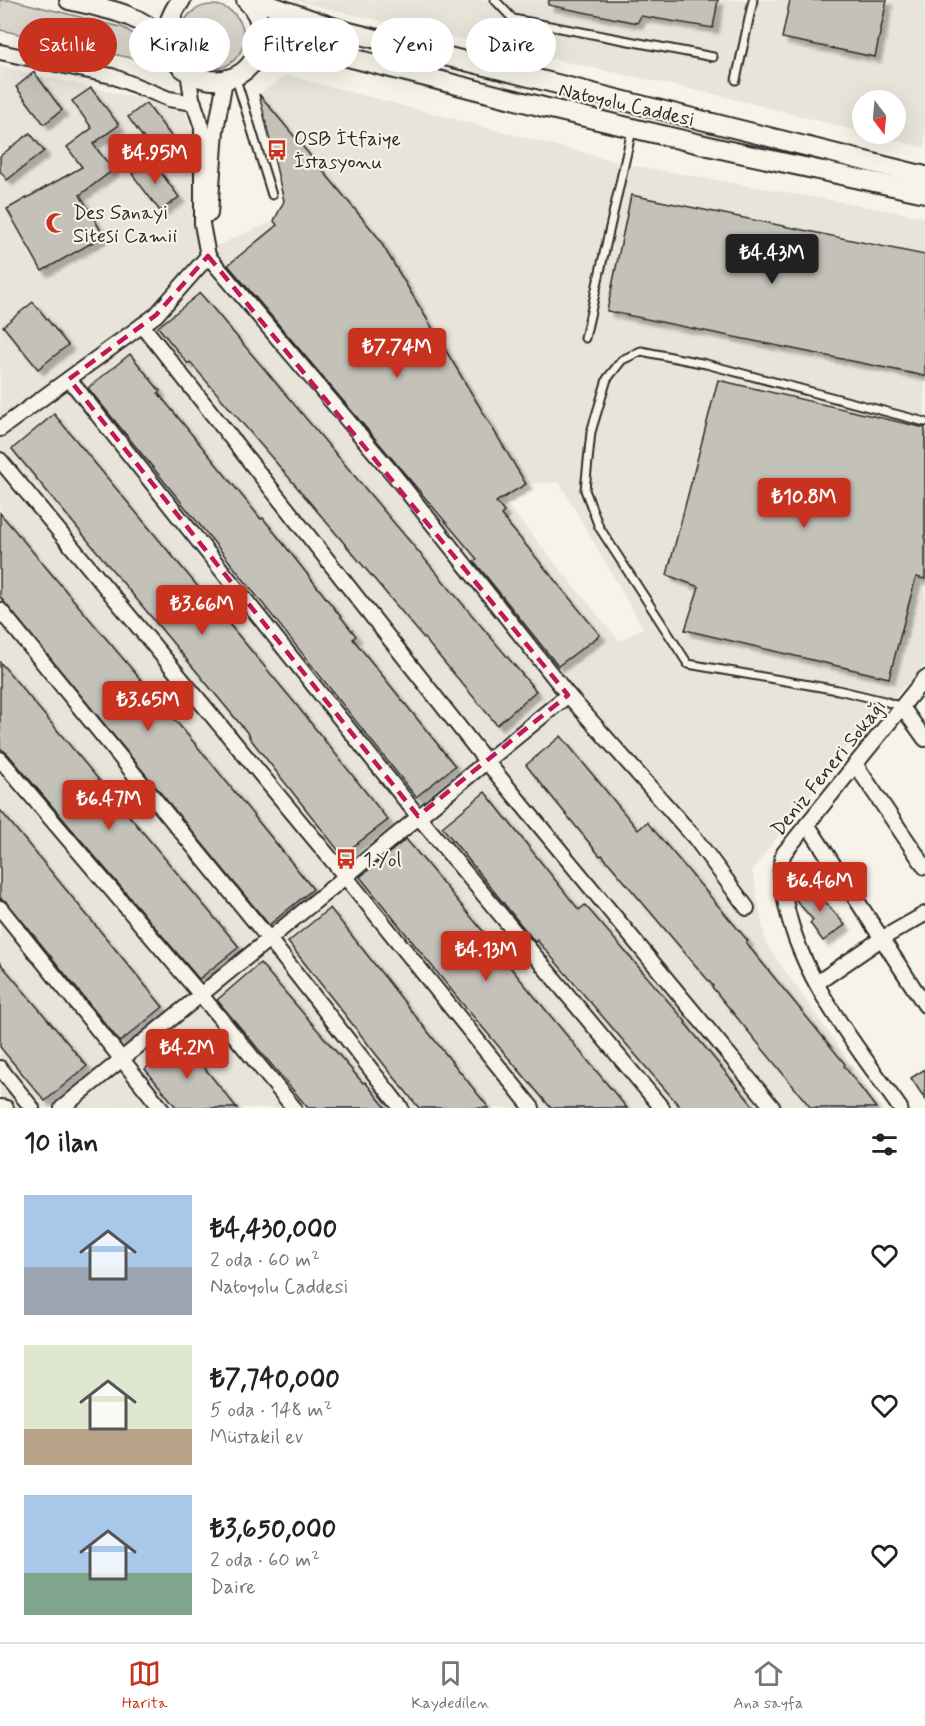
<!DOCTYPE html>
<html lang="tr">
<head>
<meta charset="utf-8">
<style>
	body { margin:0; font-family:Mynerve,sans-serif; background:#f6f6f6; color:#222; height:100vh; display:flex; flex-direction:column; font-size:22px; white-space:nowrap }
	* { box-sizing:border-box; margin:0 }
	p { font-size:20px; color:#767676 }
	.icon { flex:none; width:33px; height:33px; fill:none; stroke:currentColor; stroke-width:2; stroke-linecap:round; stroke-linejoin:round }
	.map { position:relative; height:1108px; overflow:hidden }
	.side { display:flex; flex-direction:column; background:#fff; flex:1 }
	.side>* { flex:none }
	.guide { position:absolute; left:18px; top:18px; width:600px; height:54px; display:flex; gap:12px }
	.needle { width:39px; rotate:164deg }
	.fabs { position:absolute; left:852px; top:90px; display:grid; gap:12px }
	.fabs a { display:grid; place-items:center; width:54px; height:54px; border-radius:50%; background:#fff; box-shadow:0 6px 24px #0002; font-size:30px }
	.price { position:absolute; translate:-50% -51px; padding:0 14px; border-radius:6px; background:#c8321e; color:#fff; font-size:20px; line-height:39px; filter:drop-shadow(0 2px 3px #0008) }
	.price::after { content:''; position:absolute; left:50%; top:36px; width:18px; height:14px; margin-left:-9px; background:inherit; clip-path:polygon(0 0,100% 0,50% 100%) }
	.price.current { background:#222; color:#fff }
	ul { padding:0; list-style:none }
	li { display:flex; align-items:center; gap:18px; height:150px; padding:0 24px }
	li span { display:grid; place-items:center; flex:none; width:168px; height:120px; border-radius:0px; color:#555 }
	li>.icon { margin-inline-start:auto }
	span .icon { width:72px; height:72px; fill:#fffc; stroke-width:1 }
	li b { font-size:26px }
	h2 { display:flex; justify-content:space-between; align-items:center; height:72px; padding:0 24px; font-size:26px }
	.chip { padding:0 21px; border-radius:27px; background:#fff; box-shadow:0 6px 24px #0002; font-size:21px; line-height:54px }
	.chip.current { background:#c8321e; color:#fff }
	.menu { display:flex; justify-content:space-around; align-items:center; height:84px; border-top:2px solid #e0e0e0; background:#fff; font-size:16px; color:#767676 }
	.menu a { display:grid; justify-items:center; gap:3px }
	.menu .current { color:#c8321e }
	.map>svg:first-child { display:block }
	.built { fill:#e8e4da }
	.green { fill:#dad6cc; stroke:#82807c; stroke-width:1.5 }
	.building { fill:#c4c1b9; stroke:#2b2b2b; stroke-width:1.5; filter:url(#shadow) }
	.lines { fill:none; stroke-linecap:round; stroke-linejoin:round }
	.lane-casing { stroke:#2b2b2b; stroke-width:11 }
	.street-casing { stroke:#2b2b2b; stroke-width:18 }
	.secondary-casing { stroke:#2b2b2b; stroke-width:22 }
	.lane { stroke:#f7f3e8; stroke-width:7 }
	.street { stroke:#f7f3e8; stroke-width:14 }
	.secondary { stroke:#f7f3e8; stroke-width:18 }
	.marked { fill:none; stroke:#c2185b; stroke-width:4.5; stroke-dasharray:12 8; stroke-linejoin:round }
	.labels { text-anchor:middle; stroke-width:4.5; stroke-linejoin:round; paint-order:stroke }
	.street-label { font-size:20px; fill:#2b2b2b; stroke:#f7f3e8 }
	.poi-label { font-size:20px; fill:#2b2b2b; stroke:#f7f3e8; text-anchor:start }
</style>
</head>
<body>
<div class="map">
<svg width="925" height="1108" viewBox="0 0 925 1108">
	<defs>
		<filter id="shadow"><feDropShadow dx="5.5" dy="5.5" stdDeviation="1.5" flood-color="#0004"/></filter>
	</defs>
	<rect width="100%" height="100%" fill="#f7f3e8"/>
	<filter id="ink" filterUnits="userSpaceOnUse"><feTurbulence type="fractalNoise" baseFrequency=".0167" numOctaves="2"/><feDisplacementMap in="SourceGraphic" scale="12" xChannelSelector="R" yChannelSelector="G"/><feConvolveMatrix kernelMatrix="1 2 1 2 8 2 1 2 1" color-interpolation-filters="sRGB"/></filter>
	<g filter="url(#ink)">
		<g class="built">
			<path d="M293 0H925V148L870 134H896V100H862V132L726 97 397 25Z"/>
			<path d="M0 66 184 109 200 150 197 254 274 221 619 641 643 628 559 482 526 484 377 236 259 94 286 75 630 165 925 217V665L849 744 752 870 766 944 882 1108H0Z"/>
		</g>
		<g class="green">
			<path d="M0 0H12L124 28 146 42 159 64 0 30Z"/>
			<circle cx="212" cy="37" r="32"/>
		</g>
		<g class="building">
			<path d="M549 0H718L713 28 641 16 637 23 548 5Z"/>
			<path d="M790 0H887L875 57 782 38Z"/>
			<path d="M34 72 62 110 44 124 16 87Z"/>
			<path d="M91 88 119 125 93 144 113 170 80 195 104 236 42 271 7 209 82 167 67 147 92 128 72 101Z"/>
			<path d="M259 94 377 236 526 484 496 502 504 512 501 515 600 635 558 666 474 561 477 559 228 265 277 225 274 221 284 201Z"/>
			<path d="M146 103 174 140 155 154 128 117Z"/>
			<path d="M30 133 44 151 7 180 0 171V156Z"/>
			<path d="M151 159 179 197 160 211 132 174Z"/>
			<path d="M631 195 925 255V376L607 311Z"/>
			<path d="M200 293 536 691 497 725 291 480 190 362 188 364 158 327Z"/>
			<path d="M33 302 68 345 38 369 3 326Z"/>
			<path d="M130 354 160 391 158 393 261 519 263 518 356 636 353 639 455 766 416 797 221 551 88 388Z"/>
			<path d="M718 380 925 428V579L916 577 889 678 685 630 699 587 667 575Z"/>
			<path d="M54 414 294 702 388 820 342 855 249 737 250 736 12 449Z"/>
			<path d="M0 513 212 764 313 889 269 925 0 597Z"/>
			<path d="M0 662 239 947 199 979 7 753 0 748Z"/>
			<path d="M561 736 638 830 647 822 748 941 746 943 845 1064 844 1066 876 1108H811L712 987 713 986 602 855 600 856 526 765Z"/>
			<path d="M485 792 579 910 585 905 686 1022 685 1023 755 1108H681L537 940 535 942 442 827Z"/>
			<path d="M0 810 163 1007 120 1042 7 902 0 898Z"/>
			<path d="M406 839 507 960 505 961 627 1108H551L461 1002 360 877Z"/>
			<path d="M811 885 845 925 823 941 810 923 813 920 795 899Z"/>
			<path d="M330 908 432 1037 489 1108H419L386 1067 288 942Z"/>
			<path d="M0 963 87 1066 45 1101 0 1047Z"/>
			<path d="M260 963 363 1083 365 1082 386 1108H308L217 1000Z"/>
			<path d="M181 1039 237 1108H177L145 1069Z"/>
			<path d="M925 1069V1099L911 1078Z"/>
		</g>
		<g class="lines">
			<g class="lane-casing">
				<g id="lane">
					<path d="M495 0 513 19 713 57"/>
					<path d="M236 79 272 195"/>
					<path d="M736 80 753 0"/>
					<path d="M585 338 632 130"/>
					<path d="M902 707 884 701 838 690 688 664 599 527 585 490 591 432 607 379 622 360 641 351 706 364 925 422"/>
				</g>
			</g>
			<g class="street-casing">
				<g id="street">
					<path d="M0 52 112 76 169 99 194 103"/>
					<path d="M210 214 216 130 225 80"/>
					<path d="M208 256 394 475 568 695 695 838 747 908"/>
					<path d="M142 325 486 761 773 1108"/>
					<path d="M69 379 418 816 662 1108"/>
					<path d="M0 429 156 315 208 256 202 224V127L192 98 188 72"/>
					<path d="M0 460 345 876 532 1108"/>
					<path d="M0 610 269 939 401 1108"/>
					<path d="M902 707 925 739"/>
					<path d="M0 759 201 995 294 1108"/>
					<path d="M855 764 925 867"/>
					<path d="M807 824 925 1005"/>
					<path d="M0 908 161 1108"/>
					<path d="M817 983 881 939 925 914"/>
					<path d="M0 1068 32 1108"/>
					<path d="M0 1107 6 1108"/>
					<path d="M62 1108 568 695"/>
					<path d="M900 1108C854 1042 797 975 784 894 782 879 778 867 784 853L925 678"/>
				</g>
			</g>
			<g class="secondary-casing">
				<g id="secondary">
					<path d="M69 0C110 10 135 12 168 41"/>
					<path d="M181 0C128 72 246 116 260 42 263 26 258 11 246 0"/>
					<path d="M255 0 341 30 925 176"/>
					<path d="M251 64 276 53 305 46 547 108 730 151 925 193"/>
				</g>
			</g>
			<use href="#lane" class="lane"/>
			<use href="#street" class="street"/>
			<use href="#secondary" class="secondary"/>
		</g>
	</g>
	<path class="marked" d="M208 256 568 695 418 816 69 379 156 315Z"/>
	<defs>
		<g id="bus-bare" transform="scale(1.62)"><path d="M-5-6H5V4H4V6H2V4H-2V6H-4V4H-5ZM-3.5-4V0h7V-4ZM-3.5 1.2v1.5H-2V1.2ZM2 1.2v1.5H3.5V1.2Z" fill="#c8321e" stroke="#f7f3e8" stroke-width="2.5" paint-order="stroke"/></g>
		<g id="mosque-bare" transform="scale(1.62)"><path d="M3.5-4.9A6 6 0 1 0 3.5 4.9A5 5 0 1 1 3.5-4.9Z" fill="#c8321e" stroke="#f7f3e8" stroke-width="2.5" paint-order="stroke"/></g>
	</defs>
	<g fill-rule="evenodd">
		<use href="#bus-bare" x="277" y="150"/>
		<use href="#mosque-bare" x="56" y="223"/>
		<use href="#bus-bare" x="346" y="859"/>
	</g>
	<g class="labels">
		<g class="street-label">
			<text transform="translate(627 104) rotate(13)" y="7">Natoyolu Caddesi</text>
			<text transform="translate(828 767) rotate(-51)" y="7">Deniz Feneri Sokağı</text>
		</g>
		<g class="poi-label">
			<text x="294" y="145">OSB İtfaiye<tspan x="294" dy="23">İstasyonu</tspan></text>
			<text x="73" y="219">Des Sanayi<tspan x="73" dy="23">Sitesi Camii</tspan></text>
			<text x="363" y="866">1.Yol</text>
		</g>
	</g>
</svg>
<div class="fabs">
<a><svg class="needle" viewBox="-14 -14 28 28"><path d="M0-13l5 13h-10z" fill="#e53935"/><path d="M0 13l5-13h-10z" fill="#767676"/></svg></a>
</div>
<b class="price" style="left:155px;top:185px">₺4.95M</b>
<b class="price current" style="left:772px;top:285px">₺4.43M</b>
<b class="price" style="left:397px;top:379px">₺7.74M</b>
<b class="price" style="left:804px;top:529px">₺10.8M</b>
<b class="price" style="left:202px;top:636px">₺3.66M</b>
<b class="price" style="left:148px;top:732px">₺3.65M</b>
<b class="price" style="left:109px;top:831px">₺6.47M</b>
<b class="price" style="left:820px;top:913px">₺6.46M</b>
<b class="price" style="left:486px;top:982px">₺4.13M</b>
<b class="price" style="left:187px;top:1080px">₺4.2M</b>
<div class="guide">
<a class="chip current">Satılık</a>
<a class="chip">Kiralık</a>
<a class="chip">Filtreler</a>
<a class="chip">Yeni</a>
<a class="chip">Daire</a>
</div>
</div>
<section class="side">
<h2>10 ilan<svg class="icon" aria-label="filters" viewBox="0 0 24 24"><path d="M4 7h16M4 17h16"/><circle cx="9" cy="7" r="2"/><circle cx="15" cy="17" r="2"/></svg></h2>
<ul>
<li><span style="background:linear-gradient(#a9c7e8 60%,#9aa5b1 0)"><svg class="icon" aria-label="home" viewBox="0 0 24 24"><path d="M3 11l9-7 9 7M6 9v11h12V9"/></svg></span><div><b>₺4,430,000</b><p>2 oda · 60 m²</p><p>Natoyolu Caddesi</p></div><svg class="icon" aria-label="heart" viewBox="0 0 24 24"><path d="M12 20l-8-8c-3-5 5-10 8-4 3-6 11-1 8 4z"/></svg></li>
<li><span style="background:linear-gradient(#dfe7d0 70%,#b9a48a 0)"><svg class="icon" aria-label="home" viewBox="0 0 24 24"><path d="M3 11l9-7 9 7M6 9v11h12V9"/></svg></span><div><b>₺7,740,000</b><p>5 oda · 148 m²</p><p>Müstakil ev</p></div><svg class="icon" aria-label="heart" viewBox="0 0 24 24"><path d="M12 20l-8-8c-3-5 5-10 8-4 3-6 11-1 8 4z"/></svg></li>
<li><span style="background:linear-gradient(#a9c7e8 65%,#7fa58c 0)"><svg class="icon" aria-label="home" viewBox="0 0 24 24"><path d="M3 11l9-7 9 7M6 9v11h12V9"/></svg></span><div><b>₺3,650,000</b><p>2 oda · 60 m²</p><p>Daire</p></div><svg class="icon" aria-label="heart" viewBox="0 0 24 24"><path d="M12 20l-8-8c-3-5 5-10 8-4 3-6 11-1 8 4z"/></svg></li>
</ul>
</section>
<nav class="menu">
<a class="current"><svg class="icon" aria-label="map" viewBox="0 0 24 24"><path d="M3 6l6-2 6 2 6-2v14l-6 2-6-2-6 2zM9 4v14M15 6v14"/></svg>Harita</a>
<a><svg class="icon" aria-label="saved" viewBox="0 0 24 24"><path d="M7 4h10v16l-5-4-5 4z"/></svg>Kaydedilen</a>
<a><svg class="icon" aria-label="home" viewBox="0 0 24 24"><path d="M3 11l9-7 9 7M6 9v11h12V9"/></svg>Ana sayfa</a>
</nav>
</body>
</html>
